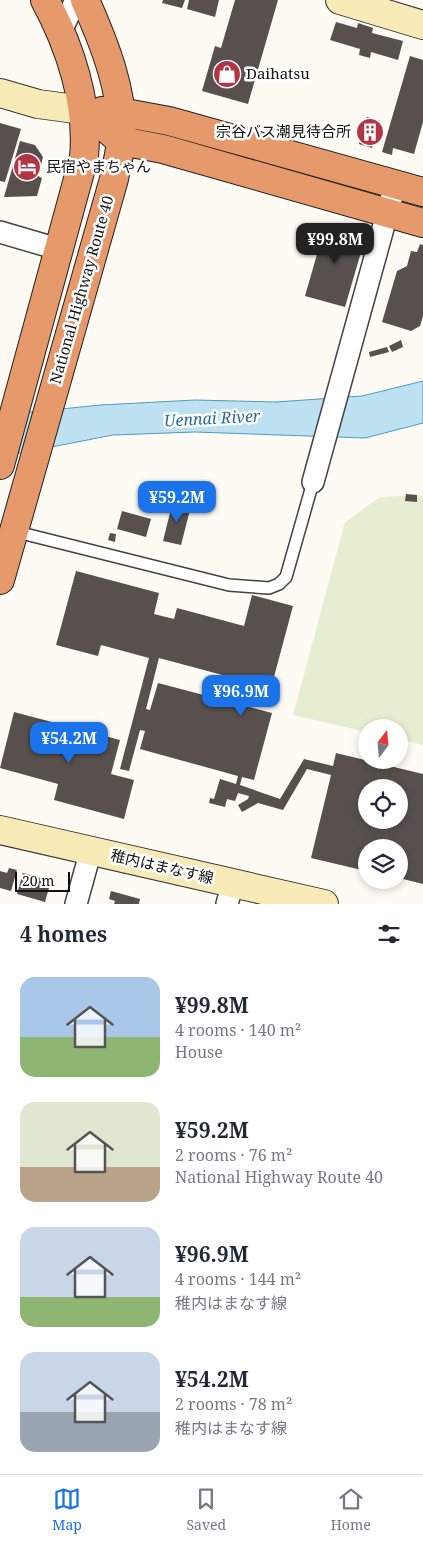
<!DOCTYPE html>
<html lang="en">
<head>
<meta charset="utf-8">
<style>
	body { margin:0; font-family:"Noto Serif","Noto Sans JP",serif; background:#f6f6f7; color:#1f2937; height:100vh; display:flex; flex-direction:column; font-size:19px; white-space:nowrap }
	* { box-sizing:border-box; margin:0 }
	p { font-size:16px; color:#747a83 }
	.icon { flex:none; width:28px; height:28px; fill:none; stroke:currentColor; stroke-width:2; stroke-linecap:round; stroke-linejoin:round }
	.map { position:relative; height:904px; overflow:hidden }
	.details { display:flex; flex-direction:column; background:#fff; flex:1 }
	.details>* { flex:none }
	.needle { width:32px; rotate:16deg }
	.fabs { position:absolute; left:358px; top:719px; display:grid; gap:10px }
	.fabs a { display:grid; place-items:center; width:50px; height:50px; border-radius:50%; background:#fff; box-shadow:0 2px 8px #0003; font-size:25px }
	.scale { position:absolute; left:15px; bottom:12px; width:55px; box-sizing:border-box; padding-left:5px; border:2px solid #101010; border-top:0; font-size:14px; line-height:18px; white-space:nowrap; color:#101010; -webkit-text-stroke:4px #fff; paint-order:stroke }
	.price { position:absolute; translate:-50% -42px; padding:0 11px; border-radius:10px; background:#1a73e8; color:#fff; font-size:16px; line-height:32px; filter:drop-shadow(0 1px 2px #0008) }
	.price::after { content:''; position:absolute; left:50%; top:30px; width:15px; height:11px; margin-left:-8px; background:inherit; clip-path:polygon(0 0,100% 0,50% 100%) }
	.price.active { background:#222; color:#fff }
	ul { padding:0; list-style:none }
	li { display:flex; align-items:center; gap:15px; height:125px; padding:0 20px }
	li span { display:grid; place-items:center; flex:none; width:140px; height:100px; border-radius:15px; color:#555 }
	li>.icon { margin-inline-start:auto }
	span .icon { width:60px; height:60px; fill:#fffc; stroke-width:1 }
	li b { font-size:21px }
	h2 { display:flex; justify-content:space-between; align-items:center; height:60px; padding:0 20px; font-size:21px }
	.menu { display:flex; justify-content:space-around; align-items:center; height:70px; border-top:1px solid #e0e1e3; background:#fff; font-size:14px; color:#747a83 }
	.menu a { display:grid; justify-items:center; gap:2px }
	.menu .active { color:#1a73e8 }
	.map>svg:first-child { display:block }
	.pitch { fill:#e6eed1 }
	.water { fill:#bde1f0; stroke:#4b9bc0 }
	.building { fill:#57504d; fill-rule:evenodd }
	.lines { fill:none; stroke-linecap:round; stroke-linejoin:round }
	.lane-casing { stroke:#434343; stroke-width:14 }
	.street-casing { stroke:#434343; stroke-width:24 }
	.secondary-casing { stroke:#323232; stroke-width:30 }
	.highway-casing { stroke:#212121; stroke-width:30 }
	.lane { stroke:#fff; stroke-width:11 }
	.street { stroke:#fff; stroke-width:21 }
	.secondary { stroke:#f7eab6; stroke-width:28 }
	.highway { stroke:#e6996a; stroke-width:28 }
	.labels { text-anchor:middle; stroke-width:5; stroke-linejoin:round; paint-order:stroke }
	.poi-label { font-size:15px; fill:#101010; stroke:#fff; text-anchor:start }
	.street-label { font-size:15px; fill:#101010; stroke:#fff }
	.water-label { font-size:16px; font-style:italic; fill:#256d96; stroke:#fff }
</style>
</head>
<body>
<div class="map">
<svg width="423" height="904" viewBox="0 0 423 904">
	<rect width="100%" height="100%" fill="#fefbf4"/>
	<path class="pitch" d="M423 495V745L399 739V728H366V732L293 715 345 522 380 497Z"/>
	<path class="water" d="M423 381V423L365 438 195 432 113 435 0 457V415L101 405 195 400 276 402 362 396Z"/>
	<g class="building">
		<path d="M163 0H185L182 8 162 3Z"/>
		<path d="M189 0H219L215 17 187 9Z"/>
		<path d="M235 0H278L248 104 202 91 215 46 221 48Z"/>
		<path d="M336 22 357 28 358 23 373 28 372 33 403 41 398 60 371 52 370 58 359 55 360 49 330 40Z"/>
		<path d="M410 56 423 60V122L414 154 393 148 392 155 382 152Z"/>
		<path d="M367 117 380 121 372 148 359 144Z"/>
		<path d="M0 123 21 129 5 182 0 181Z"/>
		<path d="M20 141 35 145 43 157 38 176 42 178 37 196 7 197H4Z"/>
		<path d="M326 223 366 235 345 307 305 296Z"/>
		<path d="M420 244 423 245V316L420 326 411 331 382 322 397 271 407 266 411 251 417 252Z"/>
		<path d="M401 340 403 347 392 352 389 346Z"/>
		<path d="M387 347 389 352 370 357 369 352Z"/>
		<path d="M406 494 417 495V502L405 501Z"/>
		<path d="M173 501 191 506 181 545 163 541Z"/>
		<path d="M122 511 151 519 146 537 117 529Z"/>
		<path d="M110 533 116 534 115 542 108 540Z"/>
		<path d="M76 571 159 593 154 614 174 619 177 608 244 626 252 595 293 606 271 688 159 658 146 709 150 710 158 683 272 713 254 780 242 777 240 785 280 799 304 759 333 766 336 753 423 774V884L399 878V848H366V871L311 858 331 775 307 769 283 810 258 803 242 812 238 805 248 799 249 796 238 793 235 801 227 799 225 807 209 803 210 798 214 799 220 779 236 784 238 776 140 749 145 731 140 730 129 771 120 769 149 658 101 645 98 656 56 645ZM366 788H399V820H366Z"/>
		<path d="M14 712 120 740 111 774 134 780 124 819 54 800 58 784 0 768Z"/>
		<path d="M9 868 17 870 11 891 0 888V871L7 873Z"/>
		<path d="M23 873 51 881 45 902 17 894Z"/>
		<path d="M111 891 140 899 139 904H114L115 901 109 899Z"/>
	</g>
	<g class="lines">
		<g class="lane-casing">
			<path id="lane" d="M13 531 229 585 269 588 279 584 286 577 313 482"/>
		</g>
		<g class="street-casing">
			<g id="street">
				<path d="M60 33 76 0"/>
				<path d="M0 232 58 249"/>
				<path d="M313 482 395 185"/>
				<path d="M76 904 91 850"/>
				<path d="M227 904 233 883"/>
			</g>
		</g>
		<g class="secondary-casing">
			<g id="secondary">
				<path d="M340 0 423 25"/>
				<path d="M0 93 38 104 83 110"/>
				<path d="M0 830 324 904"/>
			</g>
		</g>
		<g class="highway-casing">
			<g id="highway">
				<path d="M102 111 120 112 169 121 423 192"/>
				<path d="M108 130 121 141 163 149 423 223"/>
				<path d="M0 465 84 157C89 104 70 46 45 0"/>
				<path d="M0 580 114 179C116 167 120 154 121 141 125 94 104 43 85 0"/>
			</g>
		</g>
		<use href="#lane" class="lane"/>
		<use href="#street" class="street"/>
		<use href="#secondary" class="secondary"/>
		<use href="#highway" class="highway"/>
	</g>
	<defs>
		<g id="shop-disc" transform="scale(1.4375)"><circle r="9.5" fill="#b23545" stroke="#fff"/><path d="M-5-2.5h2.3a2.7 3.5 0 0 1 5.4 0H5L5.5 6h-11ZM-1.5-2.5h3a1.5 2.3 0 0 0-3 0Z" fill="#fff"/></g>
		<g id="building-disc" transform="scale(1.4375)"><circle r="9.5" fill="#b23545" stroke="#fff"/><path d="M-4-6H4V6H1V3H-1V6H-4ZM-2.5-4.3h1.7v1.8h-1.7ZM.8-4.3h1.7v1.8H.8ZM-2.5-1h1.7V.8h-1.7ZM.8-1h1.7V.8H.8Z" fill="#fff"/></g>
		<g id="hotel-disc" transform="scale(1.4375)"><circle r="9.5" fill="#b23545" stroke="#fff"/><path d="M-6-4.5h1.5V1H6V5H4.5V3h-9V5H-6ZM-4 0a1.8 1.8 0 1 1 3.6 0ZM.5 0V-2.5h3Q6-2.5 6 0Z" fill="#fff"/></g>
	</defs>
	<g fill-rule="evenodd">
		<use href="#shop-disc" x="227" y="74"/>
		<use href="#building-disc" x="370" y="132"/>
		<use href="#hotel-disc" x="27" y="167"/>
	</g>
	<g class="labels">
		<g class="poi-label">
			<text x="246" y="79">Daihatsu</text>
			<text x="351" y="137" text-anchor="end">宗谷バス潮見待合所</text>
			<text x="46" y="172">民宿やまちゃん</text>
		</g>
		<g class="street-label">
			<text transform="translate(82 290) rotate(-74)" y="5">National Highway Route 40</text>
			<text transform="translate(162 867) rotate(13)" y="5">稚内はまなす線</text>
		</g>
		<g class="water-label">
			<text transform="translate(212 418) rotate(-3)" y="6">Uennai River</text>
		</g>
	</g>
</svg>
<div class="fabs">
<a><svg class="needle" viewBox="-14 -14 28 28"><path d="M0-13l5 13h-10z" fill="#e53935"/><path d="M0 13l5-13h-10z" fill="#747a83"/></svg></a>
<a><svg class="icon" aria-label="locate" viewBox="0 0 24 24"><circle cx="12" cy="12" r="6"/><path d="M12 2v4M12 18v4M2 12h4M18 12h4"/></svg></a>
<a><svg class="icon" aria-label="layers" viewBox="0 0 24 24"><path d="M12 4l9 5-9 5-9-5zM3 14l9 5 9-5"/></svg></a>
</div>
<div class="scale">20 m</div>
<b class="price active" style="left:335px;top:265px">¥99.8M</b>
<b class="price" style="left:177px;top:523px">¥59.2M</b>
<b class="price" style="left:241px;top:717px">¥96.9M</b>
<b class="price" style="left:69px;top:764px">¥54.2M</b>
</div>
<section class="details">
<h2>4 homes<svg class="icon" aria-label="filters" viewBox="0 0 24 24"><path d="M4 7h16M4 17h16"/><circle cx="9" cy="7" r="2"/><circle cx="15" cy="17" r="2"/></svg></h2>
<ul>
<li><span style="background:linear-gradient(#a9c7e8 60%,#8fb573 0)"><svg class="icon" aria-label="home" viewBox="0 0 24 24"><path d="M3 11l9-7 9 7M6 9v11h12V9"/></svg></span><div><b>¥99.8M</b><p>4 rooms · 140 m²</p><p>House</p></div></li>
<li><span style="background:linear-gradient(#dfe7d0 65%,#b9a48a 0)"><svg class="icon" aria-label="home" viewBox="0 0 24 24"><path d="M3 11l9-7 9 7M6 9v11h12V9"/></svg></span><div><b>¥59.2M</b><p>2 rooms · 76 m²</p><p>National Highway Route 40</p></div></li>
<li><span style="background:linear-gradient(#c9d6e8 70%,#8fb573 0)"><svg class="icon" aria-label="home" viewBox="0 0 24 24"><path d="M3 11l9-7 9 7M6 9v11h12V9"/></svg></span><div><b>¥96.9M</b><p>4 rooms · 144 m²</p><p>稚内はまなす線</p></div></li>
<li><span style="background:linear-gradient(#c9d6e8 60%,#9aa5b1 0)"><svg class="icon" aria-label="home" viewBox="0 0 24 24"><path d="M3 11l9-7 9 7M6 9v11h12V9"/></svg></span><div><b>¥54.2M</b><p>2 rooms · 78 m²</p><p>稚内はまなす線</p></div></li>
</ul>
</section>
<nav class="menu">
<a class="active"><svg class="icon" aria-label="map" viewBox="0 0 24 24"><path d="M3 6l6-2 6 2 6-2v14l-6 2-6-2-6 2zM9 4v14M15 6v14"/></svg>Map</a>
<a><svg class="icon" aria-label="saved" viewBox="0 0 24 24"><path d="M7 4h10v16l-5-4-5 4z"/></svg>Saved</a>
<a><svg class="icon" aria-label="home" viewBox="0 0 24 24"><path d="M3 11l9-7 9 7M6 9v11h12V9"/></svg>Home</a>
</nav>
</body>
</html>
